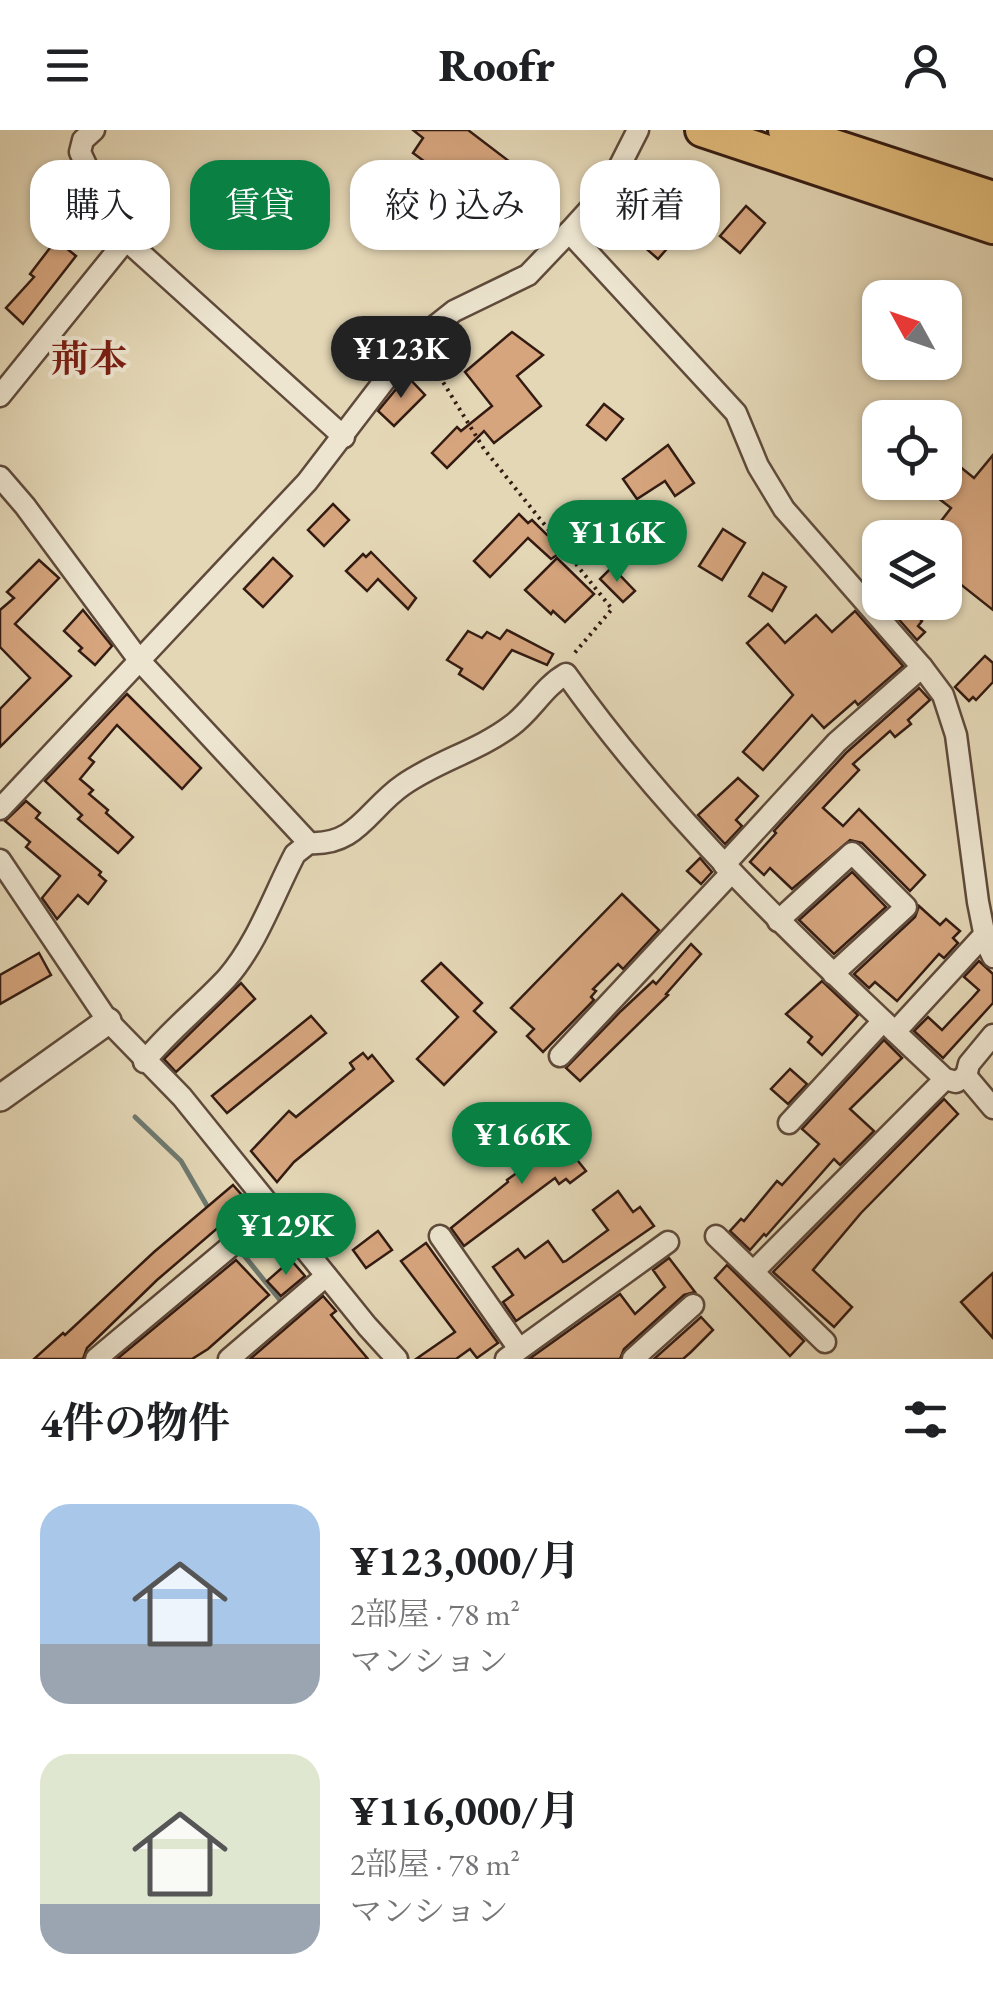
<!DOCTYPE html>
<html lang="ja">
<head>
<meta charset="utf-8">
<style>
	body { margin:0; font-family:"EB Garamond","Noto Serif JP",serif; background:#f6f6f6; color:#202124; height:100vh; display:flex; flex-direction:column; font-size:38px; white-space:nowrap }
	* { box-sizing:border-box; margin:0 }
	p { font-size:32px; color:#757577 }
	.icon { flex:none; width:55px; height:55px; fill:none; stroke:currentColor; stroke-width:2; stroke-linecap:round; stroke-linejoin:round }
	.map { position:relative; height:1229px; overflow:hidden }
	.sheet { display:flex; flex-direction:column; background:#fff; flex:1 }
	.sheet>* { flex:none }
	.guide { position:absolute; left:30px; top:30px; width:935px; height:90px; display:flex; gap:20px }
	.needle { width:65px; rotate:310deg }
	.fabs { position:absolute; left:862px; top:150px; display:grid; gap:20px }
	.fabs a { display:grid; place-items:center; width:100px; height:100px; border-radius:20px; background:#fff; box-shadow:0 2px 8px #0004; font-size:50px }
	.price { position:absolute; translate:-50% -85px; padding:0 22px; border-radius:35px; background:#0b8043; color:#fff; font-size:32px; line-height:65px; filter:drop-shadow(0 2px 5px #0008) }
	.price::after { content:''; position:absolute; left:50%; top:60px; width:30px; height:22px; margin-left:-15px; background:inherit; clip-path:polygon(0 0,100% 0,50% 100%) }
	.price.current { background:#222; color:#fff }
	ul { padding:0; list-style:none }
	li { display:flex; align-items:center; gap:30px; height:250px; padding:0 40px }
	li span { display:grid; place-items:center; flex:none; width:280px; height:200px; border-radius:30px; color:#555 }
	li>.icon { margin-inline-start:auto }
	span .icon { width:120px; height:120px; fill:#fffc; stroke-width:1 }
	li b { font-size:42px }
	h2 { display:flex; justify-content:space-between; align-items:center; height:120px; padding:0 40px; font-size:42px }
	.chip { padding:0 35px; border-radius:30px; background:#fff; box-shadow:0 2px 8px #0004; font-size:35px; line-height:90px }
	.chip.current { background:#0b8043; color:#fff }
	header { display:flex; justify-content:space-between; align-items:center; height:130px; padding:0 40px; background:#fff; font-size:45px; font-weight:800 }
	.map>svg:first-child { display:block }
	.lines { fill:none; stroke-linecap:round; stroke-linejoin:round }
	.stream { stroke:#6e7a70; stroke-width:5 }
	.building { fill:#d6a57e; stroke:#331b12; stroke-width:2.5 }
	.minor-casing { stroke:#5f4a3b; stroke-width:25 }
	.tertiary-casing { stroke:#5f4a3b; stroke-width:30 }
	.primary-casing { stroke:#331b12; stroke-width:38 }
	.path { stroke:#331b12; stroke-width:4; stroke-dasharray:2.5 5; stroke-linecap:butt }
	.minor { stroke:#ede5d0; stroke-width:20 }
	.tertiary { stroke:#ede5d0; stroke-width:25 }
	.primary { stroke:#e2bc7b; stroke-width:32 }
	.labels { text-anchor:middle; stroke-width:8; stroke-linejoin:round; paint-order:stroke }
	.quarter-label { font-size:38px; font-weight:bold; fill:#7a1f14; stroke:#ede5d0 }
</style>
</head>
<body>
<header><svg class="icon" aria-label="menu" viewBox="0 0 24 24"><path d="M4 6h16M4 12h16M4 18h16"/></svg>Roofr<svg class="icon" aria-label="person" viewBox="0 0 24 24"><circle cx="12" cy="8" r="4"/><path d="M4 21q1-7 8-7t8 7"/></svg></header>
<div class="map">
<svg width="993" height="1229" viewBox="0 0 993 1229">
	<rect width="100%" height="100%" fill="#e4d7b6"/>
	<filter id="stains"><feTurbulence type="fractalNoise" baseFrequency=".002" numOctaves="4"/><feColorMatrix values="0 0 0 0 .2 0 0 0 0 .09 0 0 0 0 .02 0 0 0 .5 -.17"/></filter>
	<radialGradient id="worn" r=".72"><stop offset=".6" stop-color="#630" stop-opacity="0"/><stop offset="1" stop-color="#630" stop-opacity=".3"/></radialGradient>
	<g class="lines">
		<g class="stream">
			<path d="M135 987 181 1031 210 1081"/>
			<path d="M217 1090 231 1109"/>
			<path d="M238 1118 284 1175"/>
		</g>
	</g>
	<g class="building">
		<path d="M413 0H468L514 35 495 52 491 49 468 77 430 48 436 40 413 23 423 8Z"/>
		<path d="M645 35 664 52 650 69 684 99 658 129 624 99 609 116 590 99Z"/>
		<path d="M746 76 765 93 740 123 720 106Z"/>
		<path d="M56 110 76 126 23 194 6 178 34 147 30 144Z"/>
		<path d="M512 202 543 225 517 246 541 276 494 313 484 301 447 338 432 323 457 297 461 301 492 276 465 242Z"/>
		<path d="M407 246 425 265 394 296 378 281Z"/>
		<path d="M604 274 623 289 606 310 587 295Z"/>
		<path d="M668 315 694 353 675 366 665 351 637 369 623 349Z"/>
		<path d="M993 325V480L945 442V408H928L951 378 929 361 936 352H945V341L953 331 974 348Z"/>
		<path d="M333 374 349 390 324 416 308 400Z"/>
		<path d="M590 376 603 394 551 429 528 408 490 447 474 431 519 384 528 393 532 390 547 405Z"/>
		<path d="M723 399 745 413 722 450 699 436Z"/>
		<path d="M371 422 416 468 408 479 378 449 367 461 346 441 363 424 366 427Z"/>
		<path d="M273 428 292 446 263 477 244 459Z"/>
		<path d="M557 428 594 464 565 492 553 481 551 484 525 460Z"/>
		<path d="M39 430 59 448 15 494 71 546 0 617V579L30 548 0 517V480L14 468 7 462Z"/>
		<path d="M612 437 635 461 623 472 600 449Z"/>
		<path d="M763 443 786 457 772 481 749 466Z"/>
		<path d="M890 472H903L922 491 918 496 925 502 917 510 887 476Z"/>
		<path d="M83 480 112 516 95 535 79 521 82 518 64 501Z"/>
		<path d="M855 481 903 536 858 575 855 571 824 598 812 585 763 640 743 622 793 565 747 513 768 494 785 513 816 485 832 502Z"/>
		<path d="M507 500 553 524 547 535 512 520 483 559 459 544 462 539 447 530 468 501 482 508 487 502 500 509Z"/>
		<path d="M985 526 993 533V552L976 570 973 567 969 571 955 557Z"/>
		<path d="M919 558 930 570 908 590 911 594 895 607 890 601 853 634 859 640 823 678 843 696 859 679 925 745 910 761 862 713 850 710 792 759 770 738 764 745 750 732 776 703 774 701 847 622Z"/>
		<path d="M127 564 201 638 182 659 117 595 89 628 94 632 80 649 93 660 89 664 108 680 106 683 133 707 118 723 78 689 82 685 45 651Z"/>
		<path d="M738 648 758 666 736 690 742 696 725 714 698 685Z"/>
		<path d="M26 671 40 683 36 688 101 742 99 745 106 751 88 774 78 765 57 789 42 768 60 746 26 717 30 712 5 691Z"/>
		<path d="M700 728 712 742 701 754 687 741Z"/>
		<path d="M852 742 886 777 834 824 799 790Z"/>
		<path d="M622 764 659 800 623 839 618 834 593 859 596 861 591 867 594 870 543 922 527 906 534 899 511 878Z"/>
		<path d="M919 776 940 795 946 789 960 801 953 808 958 813 944 828 939 824 897 871 875 852 869 858 854 844 915 787Z"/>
		<path d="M691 814 701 824 666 864 668 865 580 951 566 938 621 881 653 851 656 854Z"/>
		<path d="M39 823 51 845 0 874V845Z"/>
		<path d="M979 831 993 844V873L943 928 914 901 928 887 942 900 972 868 979 860 964 847Z"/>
		<path d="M441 833 482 873 474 881 496 902 444 955 417 929 458 887 422 851Z"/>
		<path d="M822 851 858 885 822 925 808 912 812 907 786 884Z"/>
		<path d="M241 853 255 869 176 942 164 929Z"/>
		<path d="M311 886 326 903 227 983 212 966Z"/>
		<path d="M884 910 902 928 850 979 874 1001 840 1035 834 1029 766 1106 764 1104 750 1120 730 1101 741 1089 744 1091 777 1051 782 1055 819 1014 802 999Z"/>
		<path d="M363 923 368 929 372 925 393 951 294 1032 277 1052 251 1021 289 981 296 987 354 939 350 933Z"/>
		<path d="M790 939 807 954 788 974 771 959Z"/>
		<path d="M944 969 958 984 861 1083 813 1140 852 1177 834 1197 773 1142Z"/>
		<path d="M554 1001 586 1041 570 1053 566 1049 559 1054 555 1048 464 1116 451 1098 508 1052 507 1050 543 1024 536 1014Z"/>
		<path d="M233 1055 248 1072 157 1150 87 1218 83 1229H34L63 1203 65 1205 154 1122Z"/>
		<path d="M618 1061 633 1082 640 1077 654 1096 516 1191 503 1172 513 1165 493 1137 518 1119 525 1128 548 1111 563 1132 566 1131 608 1100 593 1080Z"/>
		<path d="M378 1101 392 1120 366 1138 353 1120Z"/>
		<path d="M426 1113 498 1213 477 1228 470 1219 456 1229H416L455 1202 401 1131Z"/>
		<path d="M669 1128 695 1162 684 1165 624 1219 620 1229H529L620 1164 635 1184 665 1157 653 1140Z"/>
		<path d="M236 1130 269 1165 208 1219 192 1229H117Z"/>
		<path d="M291 1130 305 1146 281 1166 267 1151Z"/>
		<path d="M727 1135 804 1211 790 1226 715 1148Z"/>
		<path d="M993 1143V1208L961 1172Z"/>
		<path d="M323 1166 336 1181 331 1185 368 1229H250Z"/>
		<path d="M701 1187 713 1200 691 1222 683 1229H654Z"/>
	</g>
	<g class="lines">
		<g class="minor-casing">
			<g id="minor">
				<path d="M94 0 83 10 80 22 112 91 126 110 344 307"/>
				<path d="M569 102 736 283 758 336 784 379 922 537 943 565 956 605 978 772 986 812 993 827"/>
				<path d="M0 266 126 110"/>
				<path d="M0 347 25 376 139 530 309 713"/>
				<path d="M0 679 307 352 385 250 430 200 454 181 528 145 569 102 608 59 638 0"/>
				<path d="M0 730 108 891 182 967 367 1196 397 1229"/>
				<path d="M724 735 837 612 922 537"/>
				<path d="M778 791 852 723 906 777 833 844"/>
				<path d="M895 902 985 804"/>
				<path d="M560 926 731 743"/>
				<path d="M144 932C169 901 200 877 227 848 257 814 274 764 295 724L309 713C357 716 368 679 403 655 437 631 478 621 511 596 532 581 543 557 566 544 674 696 809 821 945 949L956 952 966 946"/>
				<path d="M966 946 969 934 993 905"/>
				<path d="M966 946 993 978"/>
				<path d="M789 993 883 891"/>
				<path d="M440 1106 519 1219"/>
				<path d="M716 1106 825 1212"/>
				<path d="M753 1142 945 949"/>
				<path d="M96 1229 274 1080"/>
				<path d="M229 1229 326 1146"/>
				<path d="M506 1229 668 1112"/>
				<path d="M633 1229 693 1175"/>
			</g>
		</g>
		<g class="tertiary-casing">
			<path id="tertiary" d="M0 968 108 891"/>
		</g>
		<g class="primary-casing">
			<g id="primary">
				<path d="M702 0 993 97"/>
				<path d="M785 0 993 68"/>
			</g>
		</g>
		<path class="path" d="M433 225 435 239 484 319 612 479 572 526"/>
		<use href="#minor" class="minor"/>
		<use href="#tertiary" class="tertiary"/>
		<use href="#primary" class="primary"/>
	</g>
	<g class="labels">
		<g class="quarter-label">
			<text x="89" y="242">荊本</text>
		</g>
	</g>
	<rect width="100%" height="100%" filter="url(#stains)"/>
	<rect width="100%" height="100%" fill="url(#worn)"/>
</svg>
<div class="fabs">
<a><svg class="needle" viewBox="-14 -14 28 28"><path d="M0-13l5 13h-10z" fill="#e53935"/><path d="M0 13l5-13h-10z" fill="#757577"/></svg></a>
<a><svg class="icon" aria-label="locate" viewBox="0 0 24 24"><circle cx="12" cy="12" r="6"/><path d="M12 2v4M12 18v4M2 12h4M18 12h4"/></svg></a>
<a><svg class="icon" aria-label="layers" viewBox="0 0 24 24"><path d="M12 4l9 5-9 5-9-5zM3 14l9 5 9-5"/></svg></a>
</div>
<b class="price current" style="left:401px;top:271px">¥123K</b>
<b class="price" style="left:617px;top:455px">¥116K</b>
<b class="price" style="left:522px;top:1057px">¥166K</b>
<b class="price" style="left:286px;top:1148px">¥129K</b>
<div class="guide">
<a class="chip">購入</a>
<a class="chip current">賃貸</a>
<a class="chip">絞り込み</a>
<a class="chip">新着</a>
</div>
</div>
<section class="sheet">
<h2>4件の物件<svg class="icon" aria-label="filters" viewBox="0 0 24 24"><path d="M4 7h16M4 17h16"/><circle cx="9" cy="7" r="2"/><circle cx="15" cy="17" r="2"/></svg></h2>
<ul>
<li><span style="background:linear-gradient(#a9c7e8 70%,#9aa5b1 0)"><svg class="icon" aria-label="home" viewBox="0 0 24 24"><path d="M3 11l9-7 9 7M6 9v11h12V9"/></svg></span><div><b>¥123,000/月</b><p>2部屋 · 78 m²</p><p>マンション</p></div></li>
<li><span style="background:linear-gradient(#dfe7d0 75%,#9aa5b1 0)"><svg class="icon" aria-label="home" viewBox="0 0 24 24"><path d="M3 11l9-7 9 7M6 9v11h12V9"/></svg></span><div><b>¥116,000/月</b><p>2部屋 · 78 m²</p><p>マンション</p></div></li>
</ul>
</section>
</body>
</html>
